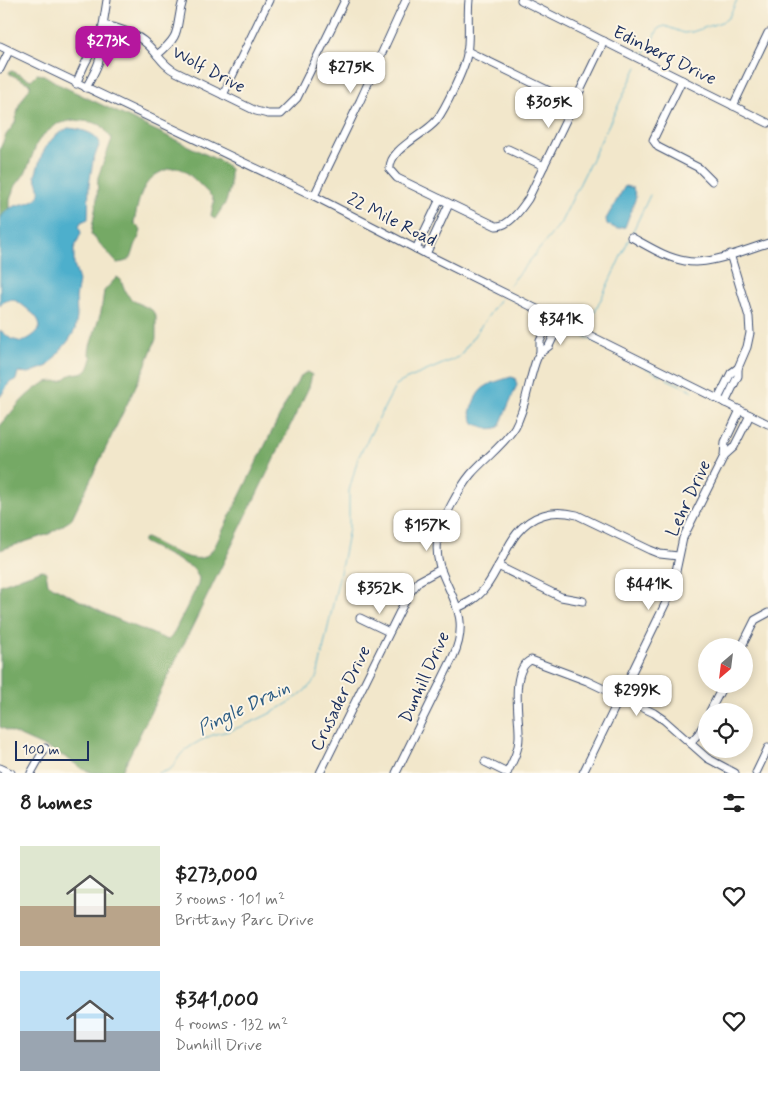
<!DOCTYPE html>
<html lang="en">
<head>
<meta charset="utf-8">
<style>
	body { margin:0; font-family:Mynerve,sans-serif; background:#f6f6f6; color:#222; height:100vh; display:flex; flex-direction:column; font-size:19px; white-space:nowrap }
	* { box-sizing:border-box; margin:0 }
	p { font-size:16px; color:#767676 }
	.icon { flex:none; width:28px; height:28px; fill:none; stroke:currentColor; stroke-width:2; stroke-linecap:round; stroke-linejoin:round }
	.map { position:relative; height:773px; overflow:hidden }
	.drawer { display:flex; flex-direction:column; background:#fff; flex:1 }
	.drawer>* { flex:none }
	.needle { width:32px; rotate:208deg }
	.controls { position:absolute; left:698px; top:638px; display:grid; gap:10px }
	.controls a { display:grid; place-items:center; width:55px; height:55px; border-radius:50%; background:#fff; box-shadow:0 2px 12px #0003; font-size:25px }
	.scale { position:absolute; left:15px; bottom:12px; width:74px; box-sizing:border-box; padding-left:5px; border:2px solid #1b2f5e; border-top:0; font-size:14px; line-height:18px; white-space:nowrap; color:#1b2f5e; -webkit-text-stroke:4px #fcf5e5; paint-order:stroke }
	.price { position:absolute; translate:-50% -42px; padding:0 11px; border-radius:10px; background:#fff; color:#222; font-size:16px; line-height:32px; filter:drop-shadow(0 1px 2px #0008) }
	.price::after { content:''; position:absolute; left:50%; top:30px; width:15px; height:11px; margin-left:-8px; background:inherit; clip-path:polygon(0 0,100% 0,50% 100%) }
	.price.selected { background:#b5179e; color:#fff }
	ul { padding:0; list-style:none }
	li { display:flex; align-items:center; gap:15px; height:125px; padding:0 20px }
	li span { display:grid; place-items:center; flex:none; width:140px; height:100px; border-radius:0px; color:#555 }
	li>.icon { margin-inline-start:auto }
	span .icon { width:60px; height:60px; fill:#fffc; stroke-width:1 }
	li b { font-size:21px }
	h2 { display:flex; justify-content:space-between; align-items:center; height:60px; padding:0 20px; font-size:21px }
	.map>svg:first-child { display:block }
	.forest { fill:#75a965; stroke:#486c62 }
	.water { fill:#4dafcc; stroke:#346f95 }
	.lines { fill:none; stroke-linecap:round; stroke-linejoin:round }
	.stream { stroke:#4dafcc; stroke-width:1 }
	.minor-casing { stroke:#3b4b6e; stroke-width:9 }
	.minor { stroke:#fff; stroke-width:7 }
	.labels { text-anchor:middle; stroke-width:4; stroke-linejoin:round; paint-order:stroke }
	.street-label { font-size:18px; fill:#1b2f5e; stroke:#fcf5e5 }
	.water-label { font-size:19px; font-style:italic; fill:#2c5c84; stroke:#fcf5e5 }
</style>
</head>
<body>
<div class="map">
<svg width="768" height="773" viewBox="0 0 768 773">
	<rect width="100%" height="100%" fill="#fcf5e5"/>
	<filter id="ink" filterUnits="userSpaceOnUse"><feTurbulence type="fractalNoise" baseFrequency=".02" numOctaves="2"/><feDisplacementMap in="SourceGraphic" scale="10" xChannelSelector="R" yChannelSelector="G"/><feConvolveMatrix kernelMatrix="1 2 1 2 8 2 1 2 1" color-interpolation-filters="sRGB"/></filter>
	<filter id="wash" filterUnits="userSpaceOnUse"><feTurbulence type="fractalNoise" baseFrequency=".0096" numOctaves="4" result="noise"/><feDisplacementMap in="SourceGraphic" scale="20" xChannelSelector="R" yChannelSelector="G"/><feGaussianBlur stdDeviation="1.12" result="paint"/><feColorMatrix in="noise" values="0 0 0 0 0 0 0 0 0 0 0 0 0 0 0 0 0 1.4 0 .05"/><feComposite in="paint" operator="in"/></filter>
	<g filter="url(#wash)">
		<rect width="100%" height="100%" fill="#f2e7cb"/>
		<g class="forest">
			<path d="M12 71 31 80 37 74 44 75 60 85 222 162 230 169V187L226 202 215 219 213 218 211 215 214 202 212 197C206 191 189 173 183 170 178 167 173 168 168 169 141 178 139 199 134 223L141 230C140 236 137 240 135 246 131 259 132 261 117 263L91 234 97 199 98 177 112 139 101 125 91 122 74 120 57 124 42 136 37 143 26 172 14 188 10 200V208L0 221V149L6 135 15 123 19 105 30 87V84L10 74 9 72Z"/>
			<path d="M117 277 121 280 126 293 132 300 152 310 156 316V339L144 369 71 520 49 534 0 550V426C14 410 26 392 45 383 50 380 55 382 60 381 64 380 67 377 70 375 84 370 87 378 92 358L89 352 90 346 101 312 104 291Z"/>
			<path d="M307 372 312 375 309 387 121 773H93L82 769 67 758 49 749 0 727V585L42 570 46 572 48 584 107 615 168 640 172 636 198 585 199 578 193 568 143 542V539L146 538C159 544 191 564 204 557 209 555 212 550 215 546L293 389 302 375Z"/>
		</g>
		<g class="water">
			<path d="M68 128C79 129 96 132 100 143L93 161 89 185 88 219 81 222 79 226 81 233 74 249V264L79 281 76 298 77 317 75 330 69 340 48 366 29 373 18 372 16 380 10 382 0 397V330L11 339 22 342C36 335 48 327 32 313 26 308 20 302 12 299L3 302 0 306C0 285 0 264 0 243 0 237 0 226 0 220 10 193 53 215 35 176L42 154 48 144 55 136Z"/>
			<path d="M625 186 633 188 636 197 625 227 617 229 607 224 606 219Z"/>
			<path d="M511 377 515 378 517 385 499 427C490 431 483 427 474 423L470 413C478 385 486 385 511 377Z"/>
		</g>
		<g class="lines">
			<g class="stream">
				<path d="M645 52 659 28 665 26 684 33 692 32 724 21 729 17 737 0"/>
				<path d="M632 233 650 195"/>
				<path d="M509 286 560 224 637 67"/>
				<path d="M588 327 629 239"/>
				<path d="M584 336 660 375"/>
				<path d="M667 379 693 391"/>
				<path d="M158 773C177 770 172 764 183 752 189 747 199 741 206 738 213 734 221 733 229 731 257 721 300 702 317 677L343 559 349 528V491L358 458 396 385 405 380 459 357 501 298"/>
			</g>
		</g>
	</g>
	<g filter="url(#ink)">
		<g class="lines">
			<g class="minor-casing">
				<g id="minor">
					<path d="M469 0C467 18 470 36 467 54 465 68 445 109 436 121 423 136 388 149 390 170L397 178 496 226C509 227 521 209 528 199L604 41"/>
					<path d="M521 0 768 123"/>
					<path d="M103 25C117 27 137 34 147 44 158 54 162 65 176 72L256 111 268 114H281L297 98 345 0"/>
					<path d="M0 46 314 196 426 254 768 424"/>
					<path d="M467 51 574 103"/>
					<path d="M157 55C184 33 174 29 183 0"/>
					<path d="M0 69 9 51"/>
					<path d="M682 80 653 140 658 147 699 168 712 181"/>
					<path d="M76 84C82 71 88 52 100 44"/>
					<path d="M86 88C92 76 104 59 100 44L107 0"/>
					<path d="M223 95 269 0"/>
					<path d="M733 106 768 33"/>
					<path d="M508 149 544 166"/>
					<path d="M314 196 360 101 406 0"/>
					<path d="M631 237C648 246 666 258 685 261 709 266 744 250 768 243"/>
					<path d="M416 249 440 199"/>
					<path d="M426 254 449 204"/>
					<path d="M540 353V341L552 316"/>
					<path d="M718 399 731 373 738 368"/>
					<path d="M725 403 738 376V368L747 347 750 333 749 317 730 254"/>
					<path d="M724 456 725 442 740 410"/>
					<path d="M498 566 561 597 583 601"/>
					<path d="M457 608C468 603 478 598 485 588 505 563 508 526 543 515 554 511 565 512 577 515L650 550 660 554 678 556"/>
					<path d="M360 618 389 632"/>
					<path d="M742 646 755 620 768 613"/>
					<path d="M710 711 724 684"/>
					<path d="M690 743 699 733 706 720"/>
					<path d="M485 762 507 773"/>
					<path d="M0 768 11 773"/>
					<path d="M31 773 45 748"/>
					<path d="M320 773 408 595 419 581 441 569"/>
					<path d="M396 773 453 657C478 603 430 584 438 538 441 521 460 487 471 474 485 458 504 445 515 427 527 406 528 380 537 358L540 353 549 346 561 321"/>
					<path d="M507 773C513 761 519 750 519 737 520 718 509 670 531 660L587 681 654 713 664 720 707 758 735 773"/>
					<path d="M583 773 672 590 683 538 724 456 734 447 750 415"/>
					<path d="M756 773 768 748"/>
				</g>
			</g>
			<use href="#minor" class="minor"/>
		</g>
	</g>
	<g class="labels">
		<g class="street-label">
			<text transform="translate(665 55) rotate(26)" y="6">Edinberg Drive</text>
			<text transform="translate(209 69) rotate(28)" y="6">Wolf Drive</text>
			<text transform="translate(392 219) rotate(27)" y="6">22 Mile Road</text>
			<text transform="translate(688 498) rotate(-65)" y="6">Lehr Drive</text>
			<text transform="translate(424 677) rotate(-66)" y="6">Dunhill Drive</text>
			<text transform="translate(340 698) rotate(-64)" y="6">Crusader Drive</text>
		</g>
		<g class="water-label">
			<text transform="translate(243 707) rotate(-26)" y="7">Pingle Drain</text>
		</g>
	</g>
</svg>
<div class="controls">
<a><svg class="needle" viewBox="-14 -14 28 28"><path d="M0-13l5 13h-10z" fill="#e53935"/><path d="M0 13l5-13h-10z" fill="#767676"/></svg></a>
<a><svg class="icon" aria-label="locate" viewBox="0 0 24 24"><circle cx="12" cy="12" r="6"/><path d="M12 2v4M12 18v4M2 12h4M18 12h4"/></svg></a>
</div>
<div class="scale">100 m</div>
<b class="price selected" style="left:108px;top:68px">$273K</b>
<b class="price" style="left:351px;top:94px">$275K</b>
<b class="price" style="left:549px;top:129px">$305K</b>
<b class="price" style="left:561px;top:346px">$341K</b>
<b class="price" style="left:427px;top:552px">$157K</b>
<b class="price" style="left:649px;top:611px">$441K</b>
<b class="price" style="left:380px;top:615px">$352K</b>
<b class="price" style="left:637px;top:717px">$299K</b>
</div>
<section class="drawer">
<h2>8 homes<svg class="icon" aria-label="filters" viewBox="0 0 24 24"><path d="M4 7h16M4 17h16"/><circle cx="9" cy="7" r="2"/><circle cx="15" cy="17" r="2"/></svg></h2>
<ul>
<li><span style="background:linear-gradient(#dfe7d0 60%,#b9a48a 0)"><svg class="icon" aria-label="home" viewBox="0 0 24 24"><path d="M3 11l9-7 9 7M6 9v11h12V9"/></svg></span><div><b>$273,000</b><p>3 rooms · 101 m²</p><p>Brittany Parc Drive</p></div><svg class="icon" aria-label="heart" viewBox="0 0 24 24"><path d="M12 20l-8-8c-3-5 5-10 8-4 3-6 11-1 8 4z"/></svg></li>
<li><span style="background:linear-gradient(#bfe0f5 60%,#9aa5b1 0)"><svg class="icon" aria-label="home" viewBox="0 0 24 24"><path d="M3 11l9-7 9 7M6 9v11h12V9"/></svg></span><div><b>$341,000</b><p>4 rooms · 132 m²</p><p>Dunhill Drive</p></div><svg class="icon" aria-label="heart" viewBox="0 0 24 24"><path d="M12 20l-8-8c-3-5 5-10 8-4 3-6 11-1 8 4z"/></svg></li>
</ul>
</section>
</body>
</html>
